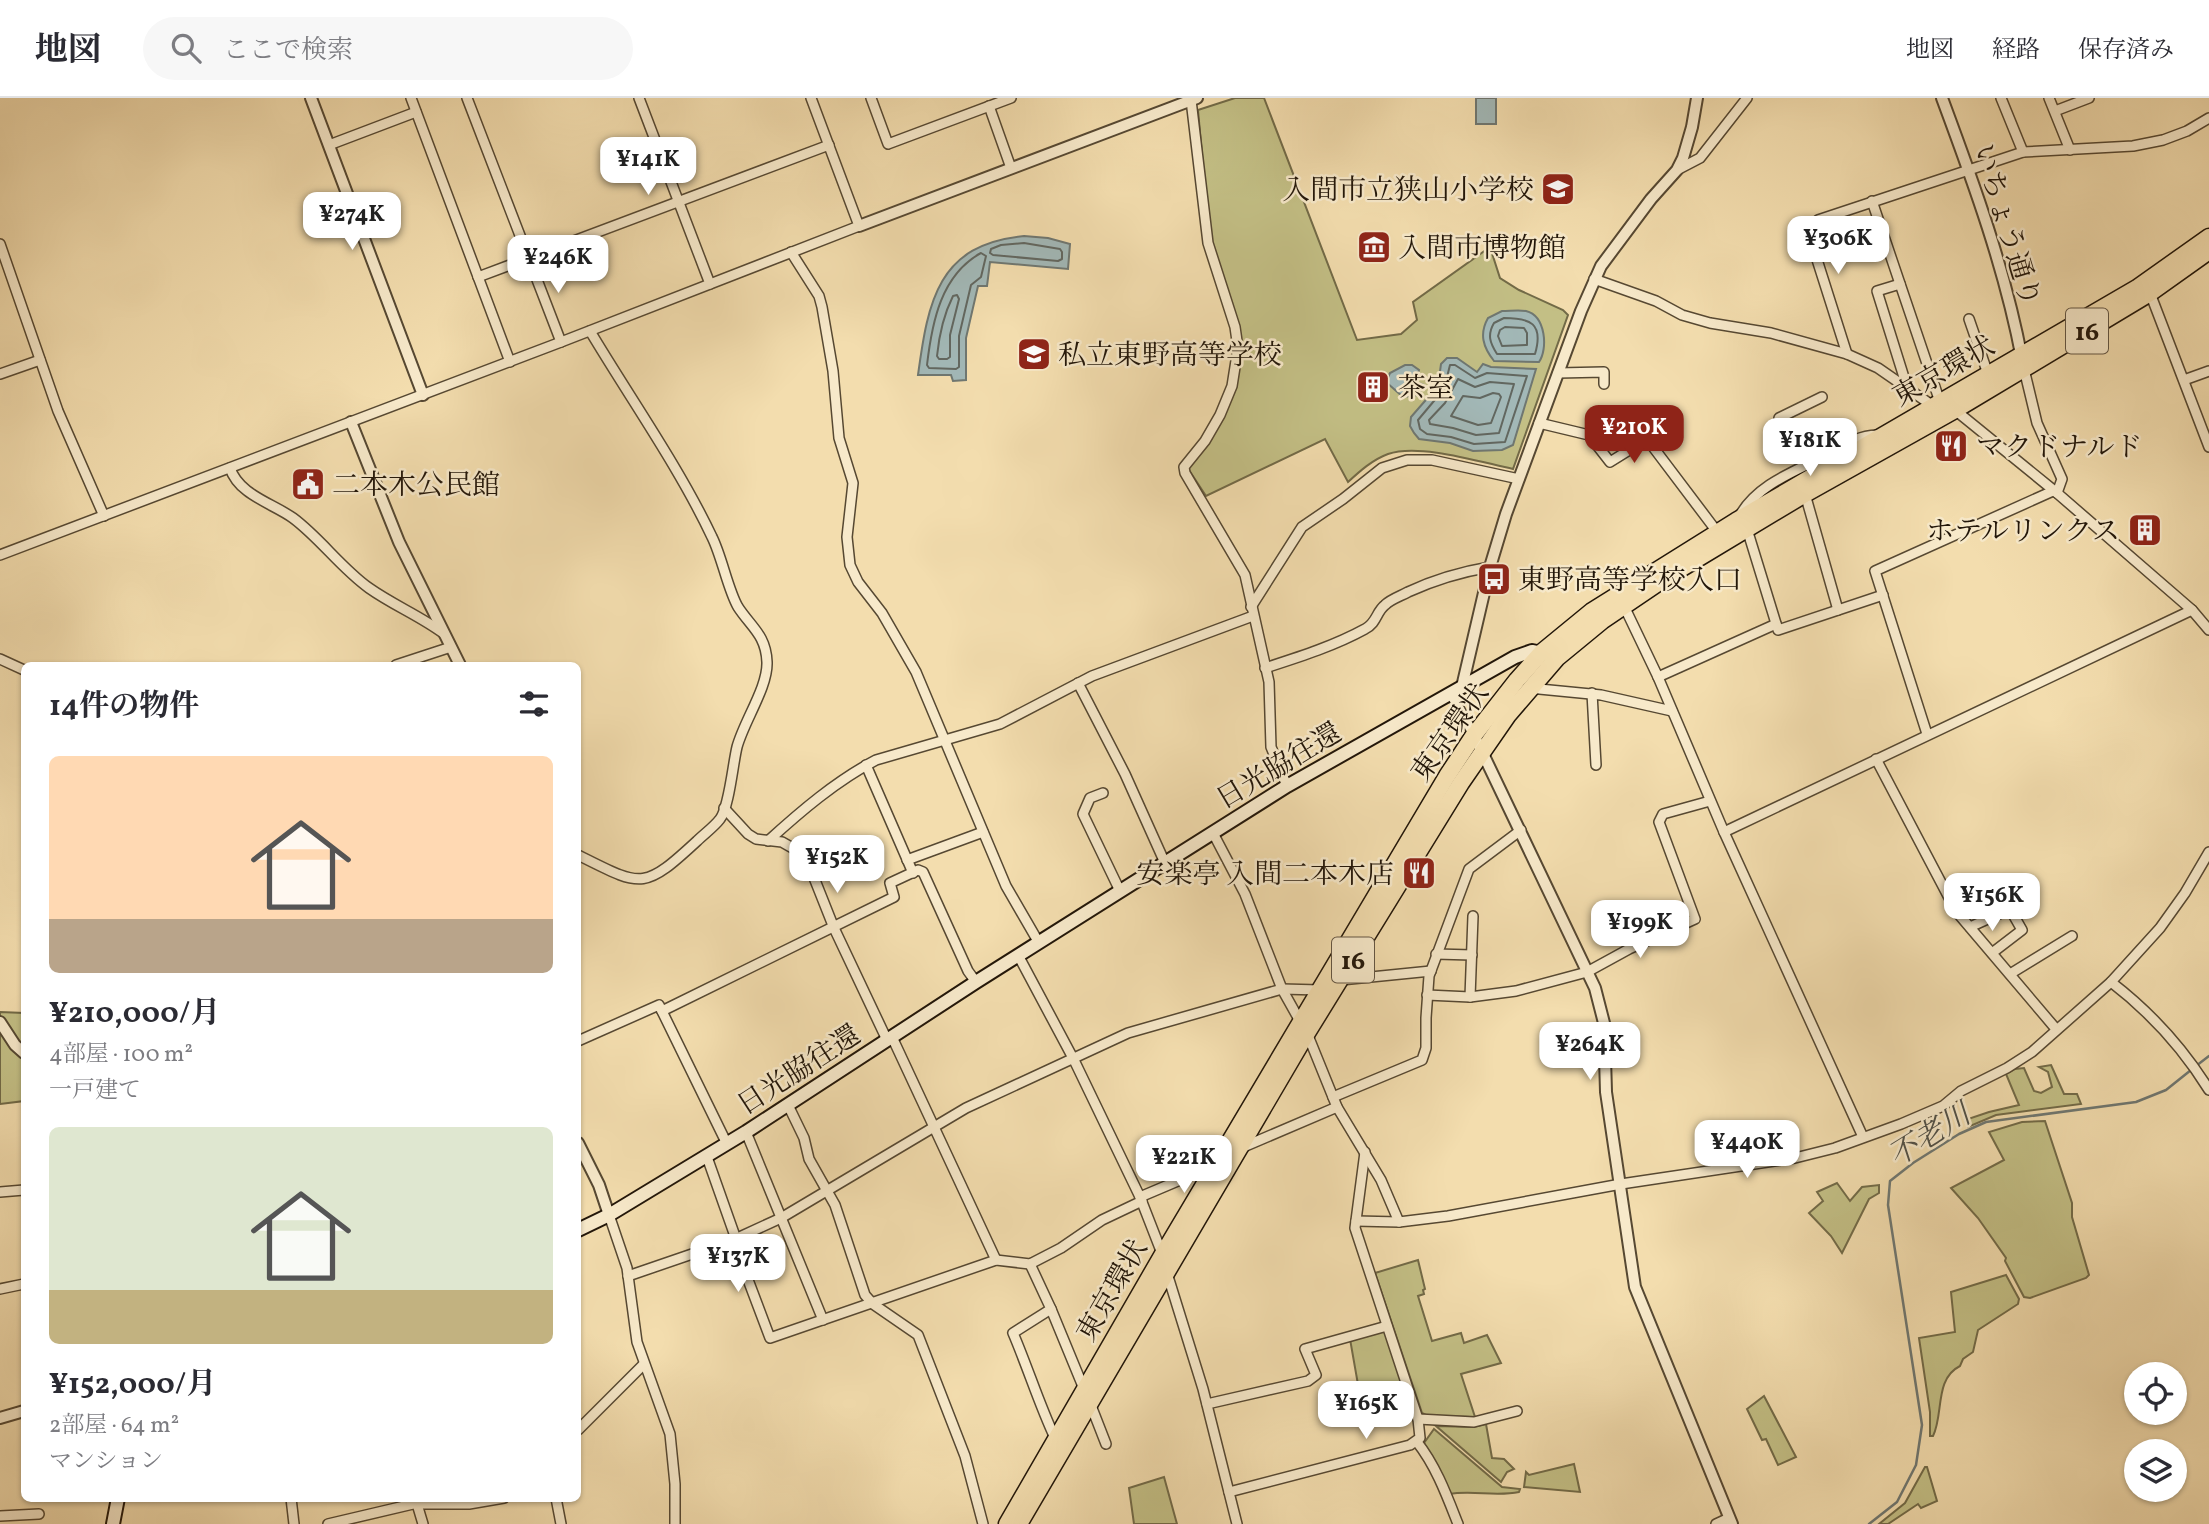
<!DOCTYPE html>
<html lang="ja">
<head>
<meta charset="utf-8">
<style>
	body { margin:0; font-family:Vollkorn,"Noto Serif JP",serif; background:#f7f7f7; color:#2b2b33; height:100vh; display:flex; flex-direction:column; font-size:26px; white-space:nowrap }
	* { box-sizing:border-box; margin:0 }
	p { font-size:23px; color:#7c7c81 }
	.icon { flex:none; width:38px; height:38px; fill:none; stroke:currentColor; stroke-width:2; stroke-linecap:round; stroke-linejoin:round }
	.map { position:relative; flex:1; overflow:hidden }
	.side { position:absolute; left:21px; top:564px; width:560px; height:840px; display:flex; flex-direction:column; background:#fff; border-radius:10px; box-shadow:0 2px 5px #0004 }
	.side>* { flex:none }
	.controls { position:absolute; left:2124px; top:1264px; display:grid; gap:14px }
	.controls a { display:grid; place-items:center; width:63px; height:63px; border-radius:50%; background:#fff; box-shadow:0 2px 5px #0004; font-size:35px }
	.price { position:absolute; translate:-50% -60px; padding:0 16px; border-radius:14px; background:#fff; color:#222; font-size:23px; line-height:46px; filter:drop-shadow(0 2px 4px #0008) }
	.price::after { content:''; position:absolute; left:50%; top:42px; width:21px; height:16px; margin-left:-10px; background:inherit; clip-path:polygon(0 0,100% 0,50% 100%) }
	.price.on { background:#8f2418; color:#fff }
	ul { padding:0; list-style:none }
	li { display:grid; align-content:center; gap:14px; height:371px; padding:0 28px }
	li span { display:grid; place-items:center; height:217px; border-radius:10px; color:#555 }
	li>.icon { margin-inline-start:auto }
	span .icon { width:126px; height:126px; fill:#fffc; stroke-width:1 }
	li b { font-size:30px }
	h2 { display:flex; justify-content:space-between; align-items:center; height:84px; padding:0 28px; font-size:30px }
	header { display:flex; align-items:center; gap:42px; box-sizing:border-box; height:98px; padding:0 35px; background:#fff; border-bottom:2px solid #e1e1e2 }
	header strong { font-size:33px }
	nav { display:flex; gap:38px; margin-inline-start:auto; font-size:24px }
	.search { width:490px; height:63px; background:#f7f7f7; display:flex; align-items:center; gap:18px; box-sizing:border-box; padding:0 24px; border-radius:38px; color:#7c7c81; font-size:26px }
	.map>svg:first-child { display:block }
	.green { fill:#c3bf85; stroke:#726a47; stroke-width:2 }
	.water { fill:#a2b8b7; stroke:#6f7771; stroke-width:2 }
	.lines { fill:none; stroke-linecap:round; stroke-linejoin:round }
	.shore { stroke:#626760; stroke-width:2 }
	.stream { stroke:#6f7771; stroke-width:2.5 }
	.minor-casing { stroke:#564832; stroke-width:12 }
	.tertiary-casing { stroke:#564832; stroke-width:14 }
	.secondary-casing { stroke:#221609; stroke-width:16 }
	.trunk-casing { stroke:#221609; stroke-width:19 }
	.minor { stroke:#f7e9ca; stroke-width:9 }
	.tertiary { stroke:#f7e9ca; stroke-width:10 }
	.secondary { stroke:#f7e9ca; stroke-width:12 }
	.trunk { stroke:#f3ddae; stroke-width:16 }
	.labels { text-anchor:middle; stroke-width:5; stroke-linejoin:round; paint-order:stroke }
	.shield { fill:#f7e9ca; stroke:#625543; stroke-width:2 }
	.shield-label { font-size:26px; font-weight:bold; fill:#221609 }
	.poi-label { font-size:28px; fill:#221609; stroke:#f7e9ca; text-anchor:start }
	.street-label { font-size:28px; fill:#221609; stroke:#f7e9ca }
	.water-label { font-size:30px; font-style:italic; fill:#4f4f46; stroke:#f7e9ca }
</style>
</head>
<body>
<header>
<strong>地図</strong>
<div class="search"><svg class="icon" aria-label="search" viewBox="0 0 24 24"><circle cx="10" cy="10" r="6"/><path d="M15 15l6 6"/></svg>ここで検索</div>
<nav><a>地図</a><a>経路</a><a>保存済み</a></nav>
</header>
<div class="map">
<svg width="2209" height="1426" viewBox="0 0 2209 1426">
	<rect width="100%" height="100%" fill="#f3ddae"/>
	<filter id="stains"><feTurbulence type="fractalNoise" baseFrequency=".00286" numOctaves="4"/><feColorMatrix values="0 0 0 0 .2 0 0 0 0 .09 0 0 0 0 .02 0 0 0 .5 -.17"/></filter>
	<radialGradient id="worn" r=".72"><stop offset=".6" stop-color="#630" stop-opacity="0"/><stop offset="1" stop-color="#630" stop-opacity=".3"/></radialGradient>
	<g class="green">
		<path d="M1235 0H1264L1357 242 1401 236 1417 222 1413 204 1490 149 1500 180 1519 192 1563 212 1568 217 1513 371C1480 364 1419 345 1388 356 1372 362 1360 373 1348 384L1325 341 1206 398 1187 369 1223 318 1240 249 1210 145 1198 12Z"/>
		<path d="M0 914 24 915V1003L0 1006Z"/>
		<path d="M2051 967 2064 996H2077L2081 1006 1996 1017 1968 1029 1965 1022 1989 1014 2019 1007 2006 976 2015 971 2024 970 2034 993 2041 995 2052 989 2048 974 2039 969Z"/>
		<path d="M2045 1023 2072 1105V1119L2089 1177 2086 1180 2030 1200 2024 1199 2005 1163 2006 1160 1978 1120 1951 1090 2004 1062 1989 1034 2022 1024Z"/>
		<path d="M1837 1085 1850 1103 1862 1089 1879 1087V1095L1869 1101 1842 1155 1831 1138 1809 1115 1823 1103 1817 1094Z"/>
		<path d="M1418 1162 1425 1191 1423 1192 1424 1196 1418 1198 1432 1243 1461 1235 1464 1245 1487 1237 1501 1265 1461 1276 1475 1319 1428 1318 1422 1315 1375 1175Z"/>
		<path d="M2006 1177 2019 1201 2018 1206 1978 1232 1973 1254 1963 1261 1960 1268C1934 1281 1944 1316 1933 1338H1930V1314L1919 1240 1955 1234 1951 1194Z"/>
		<path d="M1382 1232 1386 1234 1402 1285 1360 1298 1350 1241Z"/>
		<path d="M1764 1298 1796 1359 1778 1367 1766 1341 1762 1342 1747 1311Z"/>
		<path d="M1486 1326 1492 1360 1504 1361 1514 1371 1507 1374 1501 1384 1436 1328 1473 1329Z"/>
		<path d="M1434 1331 1502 1389 1520 1391 1519 1394C1496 1399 1473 1392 1449 1396L1424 1345Z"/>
		<path d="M1574 1366 1580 1394 1524 1389 1526 1374 1529 1377Z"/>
		<path d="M1925 1369H1927L1937 1403 1921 1410 1918 1406 1888 1426H1879L1905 1405Z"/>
		<path d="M1164 1379 1177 1426H1134L1129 1390Z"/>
	</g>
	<g class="water">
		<rect x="1476" y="0" width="20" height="26"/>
		<path d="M1024 138 1048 140 1070 146 1068 171 990 164 987 188H978L966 240V282L953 283 951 277H918C928 203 938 146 1024 138Z"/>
		<path d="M1502 213C1510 213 1519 212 1526 213 1546 218 1548 251 1539 264L1494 263C1483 249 1479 236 1488 220Z"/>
		<path d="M1447 260H1457L1477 274 1483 266 1491 269 1536 271 1513 347 1502 352 1473 353 1450 345 1419 341 1414 335 1410 328 1411 319 1438 288 1441 266Z"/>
		<path d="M1405 267H1412L1419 272 1416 284 1424 287 1418 297 1403 299 1386 284 1390 275Z"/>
	</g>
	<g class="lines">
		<g class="shore">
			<path d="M1024 145 1060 151 1062 154V161L1058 163 993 157 990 155 991 151 1001 147Z"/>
			<path d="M981 155 986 158 981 179 971 187 959 238V269L956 271 929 270 927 267C932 224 941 177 981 155Z"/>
			<path d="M957 197 959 201 950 237V259L947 261H939L937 258C939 238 944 216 953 198Z"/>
			<path d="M1504 220C1530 220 1544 225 1535 256H1497C1490 245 1487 237 1494 225Z"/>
			<path d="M1505 229 1524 230 1527 235V247L1502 248 1498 238 1500 232Z"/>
			<path d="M1450 267H1455L1475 280 1487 275 1527 278 1505 344 1474 346 1451 339 1427 336 1420 331 1418 322 1444 291Z"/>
			<path d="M1458 281 1475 289 1490 284 1514 286 1499 335 1476 337 1453 330 1430 326 1429 322 1445 305Z"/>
			<path d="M1493 295 1499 296 1501 299 1491 325 1478 327 1451 318 1463 298 1480 300Z"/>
		</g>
		<g class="stream">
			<path d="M2196 968 2209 958"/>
			<path d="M1869 1426 1897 1404 1916 1367 1922 1327 1888 1107 1890 1083 1913 1065 1959 1036 1986 1024 2136 1004 2166 992 2191 972"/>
		</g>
		<g class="minor-casing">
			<g id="minor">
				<path d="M411 0 510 264"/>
				<path d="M467 0 561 244"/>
				<path d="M639 0 710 186"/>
				<path d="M871 0 888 46 1011 0"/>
				<path d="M2001 0 2023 54"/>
				<path d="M2049 0 2070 52"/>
				<path d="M1191 2 1208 145 1235 229 1238 250 1232 288 1220 317 1205 343 1184 369 1185 375 1245 477 1269 584 1271 649 1287 688"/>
				<path d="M989 8 1011 70"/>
				<path d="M2055 13 2089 0"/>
				<path d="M329 47 416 14"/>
				<path d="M1677 72 1700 60 1747 0"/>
				<path d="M1872 103 1940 304"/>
				<path d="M1818 122 2023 54 2133 48 2163 42 2187 33 2209 20"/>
				<path d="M0 146 58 313 104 418"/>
				<path d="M791 154 819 198 822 209 833 273 839 340 853 385 847 439 850 467 858 484 882 515 916 574 1006 788 1039 845"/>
				<path d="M478 179 829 47"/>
				<path d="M1594 181 1656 203 1682 217 1710 225 1771 235 1847 256 1878 270 1933 308"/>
				<path d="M1900 186 1877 193 1907 289"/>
				<path d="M2150 195 2209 349"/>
				<path d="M1969 221 1988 276"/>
				<path d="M1847 256 1813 149 1880 125"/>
				<path d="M2024 271 2037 325 2062 381 2057 395"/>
				<path d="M1558 275 1604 274V286"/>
				<path d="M0 276 40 262"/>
				<path d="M2184 282 2209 273"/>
				<path d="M1955 312 2057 395 2192 512 2209 532"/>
				<path d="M1539 325 1589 337 1610 364 1647 341 1718 435"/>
				<path d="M1812 363 1779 320 1822 299"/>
				<path d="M230 370C239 397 272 405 293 420 320 440 341 470 369 490 393 507 420 518 443 535"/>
				<path d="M1805 396 1838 512"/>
				<path d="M1739 419C1757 386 1796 373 1827 357 1845 347 1856 338 1877 337"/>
				<path d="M1747 431 1778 532 1883 497"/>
				<path d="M0 457 561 244 859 128 811 0"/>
				<path d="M1624 508 1658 579 1724 734 1863 1039"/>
				<path d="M1251 509 1302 429 1343 401 1382 370 1407 362H1432L1519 381"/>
				<path d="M0 561 24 572"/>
				<path d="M396 567 451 549"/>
				<path d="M1265 570C1299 559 1334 548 1365 531 1377 525 1376 514 1385 507 1391 501 1401 498 1408 494 1436 481 1460 474 1490 469"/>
				<path d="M1658 579 1776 526"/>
				<path d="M1078 585 1125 676 1165 765"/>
				<path d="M1529 590 1601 597 1672 613"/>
				<path d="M1592 595 1596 667"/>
				<path d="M1451 596 1474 637"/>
				<path d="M1927 636 1875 473 2053 393"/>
				<path d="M1876 661 1956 813 2056 931"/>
				<path d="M866 667 913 775"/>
				<path d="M1103 695 1090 700 1083 716 1120 793"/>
				<path d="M724 710 748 736 756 741 782 744 805 757 834 830 887 942"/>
				<path d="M1724 734 2192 512"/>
				<path d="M1213 735 1245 796 1282 891 1301 925"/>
				<path d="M768 743C801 713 836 683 876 662L1000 626 1092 578 1253 518"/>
				<path d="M578 757C642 789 643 793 697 743 704 736 714 729 720 721 729 710 733 665 737 649 744 623 768 589 767 564 766 537 751 529 738 509 728 492 722 459 712 439 679 369 630 300 590 233"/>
				<path d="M907 762 983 734"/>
				<path d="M1970 829 2010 811 2022 832 1992 855"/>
				<path d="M1436 856 1472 857"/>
				<path d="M1018 857 1074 962 1140 1099 1163 1158"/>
				<path d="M2010 876 2072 838"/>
				<path d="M1341 882 1431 873"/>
				<path d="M2111 884C2150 914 2183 950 2209 992"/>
				<path d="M1427 897 1470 899 1516 893 1587 874 1629 851 1695 821 1659 724 1663 716 1710 703"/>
				<path d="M1470 899 1473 818"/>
				<path d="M662 913 894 799 890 785 918 772 923 774 968 873 976 884"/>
				<path d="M1307 935 1337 1009 1381 1082 1399 1124"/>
				<path d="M892 939 996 1162"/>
				<path d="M578 943 659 907 727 1046"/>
				<path d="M1333 999 1422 962 1426 950V920L1429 878 1469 771 1521 732"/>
				<path d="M788 1007 804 1040 809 1061 835 1107 865 1197 873 1206 918 1237 965 1358 983 1426"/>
				<path d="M746 1034 823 1222"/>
				<path d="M1241 1050 1337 1009"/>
				<path d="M707 1059 736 1141"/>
				<path d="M0 1094 24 1092"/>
				<path d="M1140 1099 1213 1068"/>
				<path d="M609 1117 627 1170 637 1244 670 1336 675 1386V1426"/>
				<path d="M1356 1123 1399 1124 1448 1118 1621 1086 1795 1060 1835 1050 1901 1026 1943 1008 1961 993 2007 970 2032 954 2111 884 2160 830 2185 795 2209 754"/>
				<path d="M733 1142 770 1240 996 1162 1030 1166 1061 1150 1102 1122 1142 1103"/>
				<path d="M1030 1166 1051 1211 1013 1235C1028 1270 1039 1306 1055 1340"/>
				<path d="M1167 1175 1203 1291 1237 1426"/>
				<path d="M628 1178 733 1142 781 1120 966 1010 1128 935 1282 891 1320 892"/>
				<path d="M0 1191 24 1186"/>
				<path d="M1051 1211 1084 1291"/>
				<path d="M1090 1305 1106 1346"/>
				<path d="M1207 1306 1308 1283 1316 1277 1305 1251 1387 1228"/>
				<path d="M1418 1321 1474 1324 1517 1313"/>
				<path d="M578 1332 644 1266"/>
				<path d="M1417 1344C1436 1368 1447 1398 1458 1426"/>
				<path d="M1229 1394 1410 1347 1420 1340 1418 1321 1355 1130 1365 1054"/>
				<path d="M291 1400 294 1426"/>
				<path d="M556 1400 561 1426"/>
				<path d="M417 1406 423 1426"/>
				<path d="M0 1418 39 1416"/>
				<path d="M328 1426 413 1406H469L504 1400"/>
				<path d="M1716 1426 1729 1420"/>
			</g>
		</g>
		<g class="tertiary-casing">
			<g id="tertiary">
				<path d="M311 0 423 297"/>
				<path d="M1942 0C1974 86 2005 171 2022 261"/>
				<path d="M859 128 1197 0"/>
				<path d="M351 324 399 444 460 567"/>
				<path d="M1462 589 1490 469 1506 416 1581 213 1601 168 1651 101 1677 72 1683 60 1692 29 1697 0"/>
				<path d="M1474 637 1595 890 1604 925 1606 994 1635 1189 1732 1426"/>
				<path d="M0 924 15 947 24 955"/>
				<path d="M578 1045 599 1087 609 1117"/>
				<path d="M0 1320 24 1313"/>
			</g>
		</g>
		<g class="secondary-casing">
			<g id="secondary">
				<path d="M578 1132 609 1117 746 1034 976 884 1287 688 1515 559 1532 553 1547 556"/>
				<path d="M113 1426 118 1400"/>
			</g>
		</g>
		<g class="trunk-casing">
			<g id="trunk">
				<path d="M1007 1426 1163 1156 1447 678 1474 637 1517 582 1542 554 1592 513 1736 423 2137 190 2209 139"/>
				<path d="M1019 1426 1307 935 1461 685 1508 617 1557 560 1602 523 1667 479 1805 396 1955 312 2150 195 2209 153"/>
			</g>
		</g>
		<use href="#minor" class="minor"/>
		<use href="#tertiary" class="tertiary"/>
		<use href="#secondary" class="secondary"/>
		<use href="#trunk" class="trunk"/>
	</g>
	<defs>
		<g id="school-square" transform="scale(1.75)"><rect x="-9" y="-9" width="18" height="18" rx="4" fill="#8f2418" stroke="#f7e9ca"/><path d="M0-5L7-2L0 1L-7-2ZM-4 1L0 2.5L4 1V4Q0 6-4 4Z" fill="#fff"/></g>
		<g id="museum-square" transform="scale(1.75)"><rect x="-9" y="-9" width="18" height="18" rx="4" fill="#8f2418" stroke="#f7e9ca"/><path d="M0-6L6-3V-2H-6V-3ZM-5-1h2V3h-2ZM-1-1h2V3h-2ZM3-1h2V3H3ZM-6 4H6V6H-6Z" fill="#fff"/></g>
		<g id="building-square" transform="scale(1.75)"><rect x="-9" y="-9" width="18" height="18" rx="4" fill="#8f2418" stroke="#f7e9ca"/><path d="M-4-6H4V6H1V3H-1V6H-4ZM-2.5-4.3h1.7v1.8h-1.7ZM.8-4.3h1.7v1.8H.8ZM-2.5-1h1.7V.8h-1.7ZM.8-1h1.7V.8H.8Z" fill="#fff"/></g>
		<g id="restaurant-square" transform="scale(1.75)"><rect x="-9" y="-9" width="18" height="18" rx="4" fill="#8f2418" stroke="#f7e9ca"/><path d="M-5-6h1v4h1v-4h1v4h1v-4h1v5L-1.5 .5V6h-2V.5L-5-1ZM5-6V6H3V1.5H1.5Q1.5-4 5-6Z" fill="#fff"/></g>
		<g id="civic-square" transform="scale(1.75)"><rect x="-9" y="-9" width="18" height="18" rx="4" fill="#8f2418" stroke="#f7e9ca"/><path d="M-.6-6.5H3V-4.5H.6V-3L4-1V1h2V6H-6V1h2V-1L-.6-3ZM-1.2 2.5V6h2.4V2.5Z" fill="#fff"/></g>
		<g id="bus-square" transform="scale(1.75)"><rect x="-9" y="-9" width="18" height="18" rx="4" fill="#8f2418" stroke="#f7e9ca"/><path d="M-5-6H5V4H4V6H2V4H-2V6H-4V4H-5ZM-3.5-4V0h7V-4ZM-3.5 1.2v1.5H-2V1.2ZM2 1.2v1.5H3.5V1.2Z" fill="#fff"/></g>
	</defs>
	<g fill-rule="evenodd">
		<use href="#school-square" x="1558" y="91"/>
		<use href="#museum-square" x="1374" y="149"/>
		<use href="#school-square" x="1034" y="256"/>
		<use href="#building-square" x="1373" y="289"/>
		<use href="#restaurant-square" x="1951" y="348"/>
		<use href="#civic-square" x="308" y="386"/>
		<use href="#building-square" x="2145" y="432"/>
		<use href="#bus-square" x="1494" y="481"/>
		<use href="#restaurant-square" x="1419" y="775"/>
	</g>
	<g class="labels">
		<g class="shield">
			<rect x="2066" y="210.5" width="42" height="45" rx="5"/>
			<rect x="1332" y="839.5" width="42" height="45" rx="5"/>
		</g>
		<g class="shield-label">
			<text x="2087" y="242">16</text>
			<text x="1353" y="871">16</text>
		</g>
		<g class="poi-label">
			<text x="1534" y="101" text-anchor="end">入間市立狭山小学校</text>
			<text x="1398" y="159">入間市博物館</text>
			<text x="1058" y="266">私立東野高等学校</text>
			<text x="1398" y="299">茶室</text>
			<text x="1976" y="358">マクドナルド</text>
			<text x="332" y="396">二本木公民館</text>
			<text x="2120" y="442" text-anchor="end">ホテルリンクス</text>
			<text x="1518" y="491">東野高等学校入口</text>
			<text x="1394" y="785" text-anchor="end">安楽亭 入間二本木店</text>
		</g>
		<g class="street-label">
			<text transform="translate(2008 127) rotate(73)" y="10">いちょう通り</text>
			<text transform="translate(1943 272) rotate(-30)" y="10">東京環状</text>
			<text transform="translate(1449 634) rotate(-55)" y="10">東京環状</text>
			<text transform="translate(1278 667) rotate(-31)" y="10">日光脇往還</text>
			<text transform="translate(798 971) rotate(-33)" y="10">日光脇往還</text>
			<text transform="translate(1111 1192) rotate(-60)" y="10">東京環状</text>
		</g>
		<g class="water-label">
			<text transform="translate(1929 1037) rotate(-32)" y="10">不老川</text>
		</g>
	</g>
	<rect width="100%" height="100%" filter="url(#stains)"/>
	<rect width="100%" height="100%" fill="url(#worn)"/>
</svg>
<div class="controls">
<a><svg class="icon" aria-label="locate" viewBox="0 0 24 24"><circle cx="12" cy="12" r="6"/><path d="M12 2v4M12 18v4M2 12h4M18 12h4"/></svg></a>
<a><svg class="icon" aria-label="layers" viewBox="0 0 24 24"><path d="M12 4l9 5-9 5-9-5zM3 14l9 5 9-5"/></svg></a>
</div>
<b class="price" style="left:648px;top:99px">¥141K</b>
<b class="price" style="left:352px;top:154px">¥274K</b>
<b class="price" style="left:1838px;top:178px">¥306K</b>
<b class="price" style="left:558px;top:197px">¥246K</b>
<b class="price on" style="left:1634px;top:367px">¥210K</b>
<b class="price" style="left:1810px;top:380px">¥181K</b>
<b class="price" style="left:837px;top:797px">¥152K</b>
<b class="price" style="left:1992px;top:835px">¥156K</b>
<b class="price" style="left:1640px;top:862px">¥199K</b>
<b class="price" style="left:1590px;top:984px">¥264K</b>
<b class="price" style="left:1747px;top:1082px">¥440K</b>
<b class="price" style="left:1184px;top:1097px">¥221K</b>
<b class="price" style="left:738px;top:1196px">¥137K</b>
<b class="price" style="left:1366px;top:1343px">¥165K</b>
<section class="side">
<h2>14件の物件<svg class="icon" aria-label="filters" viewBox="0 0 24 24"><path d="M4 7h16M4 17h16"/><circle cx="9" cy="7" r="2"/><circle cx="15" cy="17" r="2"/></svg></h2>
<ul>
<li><span style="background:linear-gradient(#ffd9b3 75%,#b9a48a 0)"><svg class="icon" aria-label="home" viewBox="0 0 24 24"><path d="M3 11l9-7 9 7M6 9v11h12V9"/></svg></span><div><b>¥210,000/月</b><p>4部屋 · 100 m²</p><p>一戸建て</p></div></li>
<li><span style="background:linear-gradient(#dfe7d0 75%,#c2b280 0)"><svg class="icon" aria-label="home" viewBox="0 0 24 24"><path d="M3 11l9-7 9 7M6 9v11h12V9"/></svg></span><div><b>¥152,000/月</b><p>2部屋 · 64 m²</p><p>マンション</p></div></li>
</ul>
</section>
</div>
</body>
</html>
